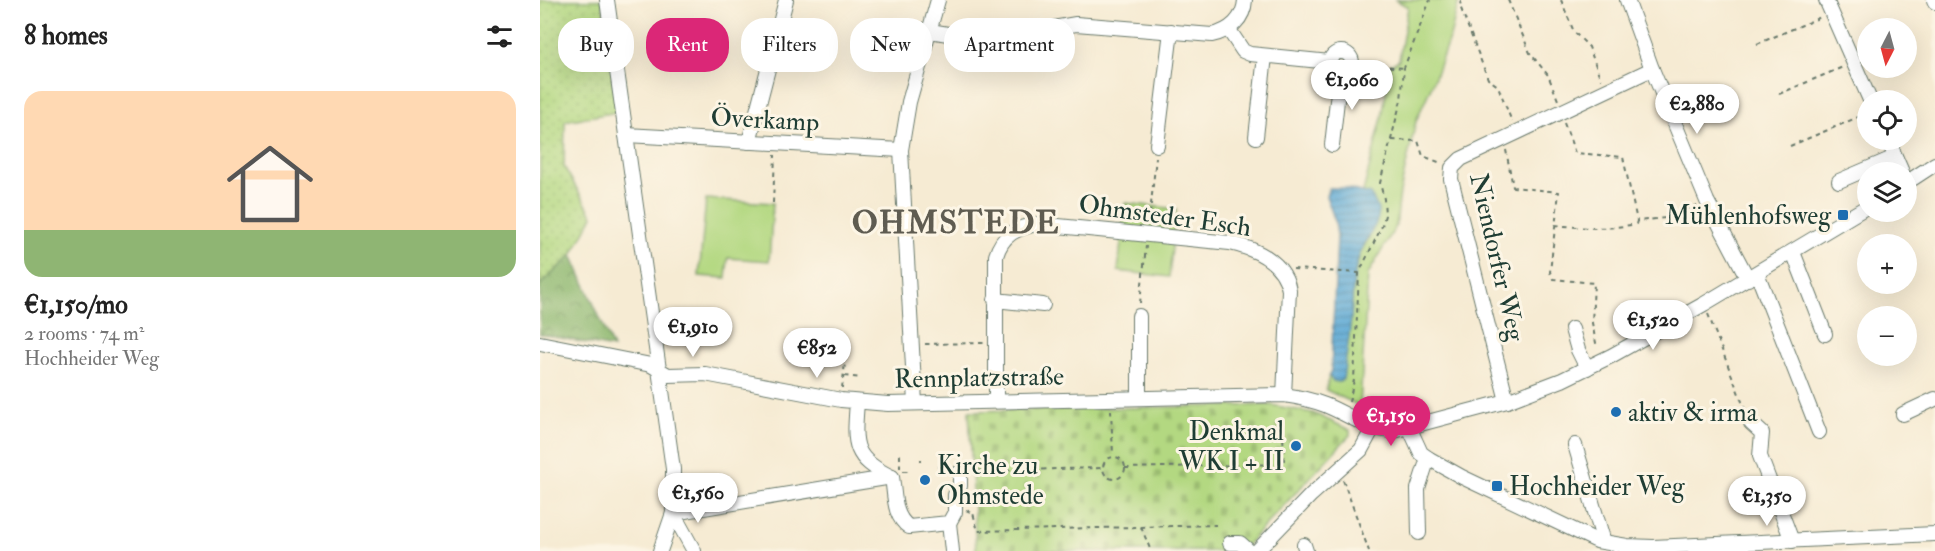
<!DOCTYPE html>
<html lang="en">
<head>
<meta charset="utf-8">
<style>
	body { margin:0; font-family:"IM FELL Double Pica",serif; background:#f2f2f2; color:#222; height:100vh; display:flex; flex-direction:column; font-size:22px; white-space:nowrap }
	* { box-sizing:border-box; margin:0 }
	p { font-size:20px; color:#767676 }
	.icon { flex:none; width:33px; height:33px; fill:none; stroke:currentColor; stroke-width:2; stroke-linecap:round; stroke-linejoin:round }
	.map { position:relative; flex:1; overflow:hidden }
	.sheet { display:flex; flex-direction:column; background:#fff; width:540px }
	.sheet>* { flex:none }
	.banner { position:absolute; left:18px; top:18px; width:570px; height:54px; display:flex; gap:12px }
	.needle { width:39px; rotate:186deg }
	.buttons { position:absolute; left:1317px; top:18px; display:grid; gap:12px }
	.buttons a { display:grid; place-items:center; width:60px; height:60px; border-radius:50%; background:#fff; box-shadow:0 6px 24px #0002; font-size:30px }
	.price { position:absolute; translate:-50% -51px; padding:0 14px; border-radius:21px; background:#fff; color:#222; font-size:20px; line-height:39px; filter:drop-shadow(0 2px 3px #0008) }
	.price::after { content:''; position:absolute; left:50%; top:36px; width:18px; height:14px; margin-left:-9px; background:inherit; clip-path:polygon(0 0,100% 0,50% 100%) }
	.price.selected { background:#db2777; color:#fff }
	ul { padding:0; list-style:none }
	li { display:grid; align-content:center; gap:12px; height:318px; padding:0 24px }
	li+li { border-top:2px solid #e0e0e0 }
	li span { display:grid; place-items:center; height:186px; border-radius:18px; color:#555 }
	li>.icon { margin-inline-start:auto }
	span .icon { width:108px; height:108px; fill:#fffc; stroke-width:1 }
	li b { font-size:26px }
	h2 { display:flex; justify-content:space-between; align-items:center; height:72px; padding:0 24px; font-size:26px }
	.tag { padding:0 21px; border-radius:24px; background:#fff; box-shadow:0 6px 24px #0002; font-size:21px; line-height:54px }
	.tag.selected { background:#db2777; color:#fff }
	main { display:flex; flex:1; min-height:0 }
	.map>svg:first-child { display:block }
	.grass { fill:url(#grass-dots); stroke:#698a5a; stroke-width:1.5 }
	.forest { fill:url(#forest-crowns); stroke:#567a52; stroke-width:1.5 }
	.cemetery { fill:url(#cemetery-stones); stroke:#698a5a; stroke-width:1.5 }
	.park { fill:#b3d881; stroke:#698a5a; stroke-width:1.5 }
	.water { fill:url(#water-rules); stroke:#3e7384; stroke-width:1.5 }
	.lines { fill:none; stroke-linecap:round; stroke-linejoin:round }
	.minor-casing { stroke:#6a7a6c; stroke-width:16 }
	.path { stroke:#6a7a6c; stroke-width:2; stroke-dasharray:4.5 4.5; stroke-linecap:butt }
	.minor { stroke:#fff; stroke-width:14 }
	.poi-dot { fill:#1f6fb2; stroke:#fcf5e5; stroke-width:2 }
	.labels { text-anchor:middle; stroke-width:6; stroke-linejoin:round; paint-order:stroke }
	.street-label { font-size:26px; fill:#1f3d34; stroke:#fcf5e5 }
	.poi-label { font-size:26px; fill:#1f3d34; stroke:#fcf5e5; text-anchor:start }
	.district-label { font-size:32px; font-weight:bold; letter-spacing:1.5px; fill:#5f5c51; stroke:#fcf5e5 }
</style>
</head>
<body>
<main>
<section class="sheet">
<h2>8 homes<svg class="icon" aria-label="filters" viewBox="0 0 24 24"><path d="M4 7h16M4 17h16"/><circle cx="9" cy="7" r="2"/><circle cx="15" cy="17" r="2"/></svg></h2>
<ul>
<li><span style="background:linear-gradient(#ffd9b3 75%,#8fb573 0)"><svg class="icon" aria-label="home" viewBox="0 0 24 24"><path d="M3 11l9-7 9 7M6 9v11h12V9"/></svg></span><div><b>€1,150/mo</b><p>2 rooms · 74 m²</p><p>Hochheider Weg</p></div></li>
</ul>
</section>
<div class="map">
<svg width="1395" height="551" viewBox="0 0 1395 551">
	<defs>
		<pattern id="grass-dots" width="8" height="8" patternUnits="userSpaceOnUse" patternTransform="scale(1.5)"><rect width="8" height="8" fill="#b3d881"/><path d="M2 2h.1M6 6h.1" fill="none" stroke="#9aba70" stroke-width="1.8" stroke-linecap="round"/></pattern>
		<pattern id="forest-crowns" width="20" height="18" patternUnits="userSpaceOnUse" patternTransform="scale(1.5)"><rect width="20" height="18" fill="#8eb86f"/><path d="M2 6a3 3 0 1 1 6 0M12 15a3 3 0 1 1 6 0" fill="none" stroke="#73975c"/></pattern>
		<pattern id="cemetery-stones" width="16" height="16" patternUnits="userSpaceOnUse" patternTransform="scale(1.5)"><rect width="16" height="16" fill="#b3d881"/><path d="M2 7V4a2 2 0 0 1 4 0v3zM10 15v-3a2 2 0 0 1 4 0v3z" fill="#9aba70"/></pattern>
		<pattern id="water-rules" width="6" height="5" patternUnits="userSpaceOnUse" patternTransform="scale(1.5)"><rect width="6" height="5" fill="#5ca9d5"/><path d="M0 2.5h6" fill="none" stroke="#4b8bae"/></pattern>
	</defs>
	<rect width="100%" height="100%" fill="#fcf5e5"/>
	<filter id="ink" filterUnits="userSpaceOnUse"><feTurbulence type="fractalNoise" baseFrequency=".0167" numOctaves="2"/><feDisplacementMap in="SourceGraphic" scale="12" xChannelSelector="R" yChannelSelector="G"/><feConvolveMatrix kernelMatrix="1 2 1 2 8 2 1 2 1" color-interpolation-filters="sRGB"/></filter>
	<filter id="wash" filterUnits="userSpaceOnUse"><feTurbulence type="fractalNoise" baseFrequency=".008" numOctaves="4" result="noise"/><feDisplacementMap in="SourceGraphic" scale="24" xChannelSelector="R" yChannelSelector="G"/><feGaussianBlur stdDeviation="1.35" result="paint"/><feColorMatrix in="noise" values="0 0 0 0 0 0 0 0 0 0 0 0 0 0 0 0 0 1.4 0 .05"/><feComposite in="paint" operator="in"/></filter>
	<g filter="url(#wash)">
		<rect width="100%" height="100%" fill="#f6ebd3"/>
		<path class="grass" d="M0 0H62L78 112 25 121 24 167 53 216 32 255 0 285Z"/>
		<path class="forest" d="M32 255 73 348 0 334V285Z"/>
		<path class="cemetery" d="M731 405 773 413 810 430V435L701 551H436L429 411Z"/>
		<g class="park">
			<path d="M856 0H919L911 33 892 85 876 121 860 192 856 226 828 274 820 406 786 390 789 376 793 381 799 382 803 379 814 277 821 251 830 236V194L823 192 842 118 850 65 859 60 868 7Z"/>
			<path d="M166 199 233 203 229 261 188 258 186 278 159 276Z"/>
			<path d="M585 203 636 209 629 277 578 271Z"/>
		</g>
		<path class="water" d="M789 188H805L830 194C849 220 831 226 821 251 812 272 813 297 811 319 809 339 806 359 803 379L799 382 793 381 789 376 791 370 797 236 795 221 786 196Z"/>
	</g>
	<g filter="url(#ink)">
		<g class="lines">
			<g class="minor-casing">
				<g id="minor">
					<path d="M67 0 133 469V513L120 551"/>
					<path d="M1087 0 1112 69 1167 201 1208 279"/>
					<path d="M1286 0 1330 100"/>
					<path d="M1394 0 1395 2"/>
					<path d="M689 30 703 51 710 54 790 62"/>
					<path d="M390 31 444 40 536 24 672 35C690 31 704 19 705 0"/>
					<circle cx="801" cy="63" r="11"/>
					<path d="M86 135 361 150"/>
					<path d="M716 137 725 56"/>
					<path d="M1348 140 1362 172"/>
					<path d="M209 142 246 0"/>
					<path d="M617 145 631 31"/>
					<path d="M792 145 800 74"/>
					<path d="M1299 181 1355 157"/>
					<path d="M1366 183 1395 164"/>
					<path d="M1253 252 1285 334"/>
					<path d="M1217 273 1279 432"/>
					<path d="M455 300 503 305"/>
					<path d="M1032 329 1038 350 1047 368"/>
					<path d="M0 343 111 365 128 375 165 374 301 400 348 404 744 395C758 397 772 400 785 405 808 414 829 431 854 431L967 401 1022 380 1071 356 1164 304 1328 206"/>
					<path d="M599 398V316"/>
					<path d="M456 401V256C462 235 477 227 498 224L690 243C716 249 744 261 749 290L744 395"/>
					<path d="M967 401 911 179 912 168 921 159 1112 69"/>
					<path d="M317 402C314 443 311 458 352 477 355 495 353 516 369 527L409 523 415 512V495L420 486V472"/>
					<path d="M375 403 361 150 369 102 398 0"/>
					<path d="M1363 414 1395 399"/>
					<path d="M1211 423 1222 433 1220 456 1252 541"/>
					<path d="M869 427 881 453 888 458 922 477 1057 541 1087 546 1113 547 1395 534"/>
					<path d="M1035 445 1064 542"/>
					<path d="M409 523 412 551"/>
					<path d="M879 533 878 489 888 458"/>
					<path d="M690 543H700L709 551"/>
					<path d="M764 545 766 551"/>
					<path d="M154 551 133 513 352 477"/>
					<path d="M717 551 771 495 821 450 833 428"/>
				</g>
			</g>
			<g class="path">
				<path d="M921 0 920 6 948 79 958 86 972 122"/>
				<path d="M968 0 990 53 1008 75 1018 100"/>
				<path d="M1021 0 1034 32 1049 47 1061 80"/>
				<path d="M1217 44 1281 17"/>
				<path d="M813 63 864 68"/>
				<path d="M1239 94 1303 67"/>
				<path d="M1024 123 1035 153 1083 157 1097 221"/>
				<path d="M852 140 878 141 883 156 901 163"/>
				<path d="M1250 146 1328 113"/>
				<path d="M966 150 973 187 1019 192 1010 272 1013 279 1054 283 1052 323 1057 348"/>
				<path d="M233 203 235 155"/>
				<path d="M609 223 616 157"/>
				<path d="M1015 225C1045 228 1065 230 1096 224L1097 221 1126 218 1157 205"/>
				<path d="M753 269 819 273"/>
				<path d="M600 303 606 246"/>
				<path d="M1168 314 1206 412"/>
				<path d="M385 344 445 343"/>
				<path d="M304 376 321 378"/>
				<path d="M302 388 305 363"/>
				<path d="M809 402 814 380 819 273 842 226 845 215 844 199 840 183 861 100 864 68 890 0"/>
				<path d="M571 410 573 455"/>
				<circle cx="574" cy="468" r="11"/>
				<path d="M381 459V461"/>
				<path d="M397 467 409 466"/>
				<path d="M360 468V453"/>
				<path d="M585 468 744 464 743 431"/>
				<path d="M363 471H369"/>
				<path d="M430 471 563 468"/>
				<path d="M803 480 829 551"/>
				<path d="M146 486 148 499"/>
				<path d="M426 510 433 513 438 531 676 525"/>
				<path d="M601 527 611 551"/>
			</g>
			<use href="#minor" class="minor"/>
		</g>
	</g>
	<g class="poi-dot">
		<rect x="1297" y="209" width="12" height="12" rx="3"/>
		<circle cx="1076" cy="412" r="6"/>
		<circle cx="756" cy="446" r="6"/>
		<circle cx="385" cy="480" r="6"/>
		<rect x="951" y="480" width="12" height="12" rx="3"/>
	</g>
	<g class="labels">
		<g class="street-label">
			<text transform="translate(225 119) rotate(3)" y="9">Överkamp</text>
			<text transform="translate(625 215) rotate(8)" y="9">Ohmsteder Esch</text>
			<text transform="translate(958 257) rotate(77)" y="9">Niendorfer Weg</text>
			<text transform="translate(439 377) rotate(-1)" y="9">Rennplatzstraße</text>
		</g>
		<g class="poi-label">
			<text x="1291" y="224" text-anchor="end">Mühlenhofsweg</text>
			<text x="1088" y="421">aktiv &amp; irma</text>
			<text x="744" y="440" text-anchor="end">Denkmal<tspan x="744" dy="30">WK I + II</tspan></text>
			<text x="397" y="474">Kirche zu<tspan x="397" dy="30">Ohmstede</tspan></text>
			<text x="969" y="495">Hochheider Weg</text>
		</g>
		<g class="district-label">
			<text x="416" y="233">OHMSTEDE</text>
		</g>
	</g>
</svg>
<div class="buttons">
<a><svg class="needle" viewBox="-14 -14 28 28"><path d="M0-13l5 13h-10z" fill="#e53935"/><path d="M0 13l5-13h-10z" fill="#767676"/></svg></a>
<a><svg class="icon" aria-label="locate" viewBox="0 0 24 24"><circle cx="12" cy="12" r="6"/><path d="M12 2v4M12 18v4M2 12h4M18 12h4"/></svg></a>
<a><svg class="icon" aria-label="layers" viewBox="0 0 24 24"><path d="M12 4l9 5-9 5-9-5zM3 14l9 5 9-5"/></svg></a>
<a>+</a>
<a>−</a>
</div>
<b class="price" style="left:812px;top:111px">€1,060</b>
<b class="price" style="left:1157px;top:135px">€2,880</b>
<b class="price" style="left:1113px;top:351px">€1,520</b>
<b class="price" style="left:153px;top:358px">€1,910</b>
<b class="price" style="left:277px;top:379px">€852</b>
<b class="price selected" style="left:851px;top:447px">€1,150</b>
<b class="price" style="left:158px;top:524px">€1,560</b>
<b class="price" style="left:1227px;top:527px">€1,350</b>
<div class="banner">
<a class="tag">Buy</a>
<a class="tag selected">Rent</a>
<a class="tag">Filters</a>
<a class="tag">New</a>
<a class="tag">Apartment</a>
</div>
</div>
</main>
</body>
</html>
